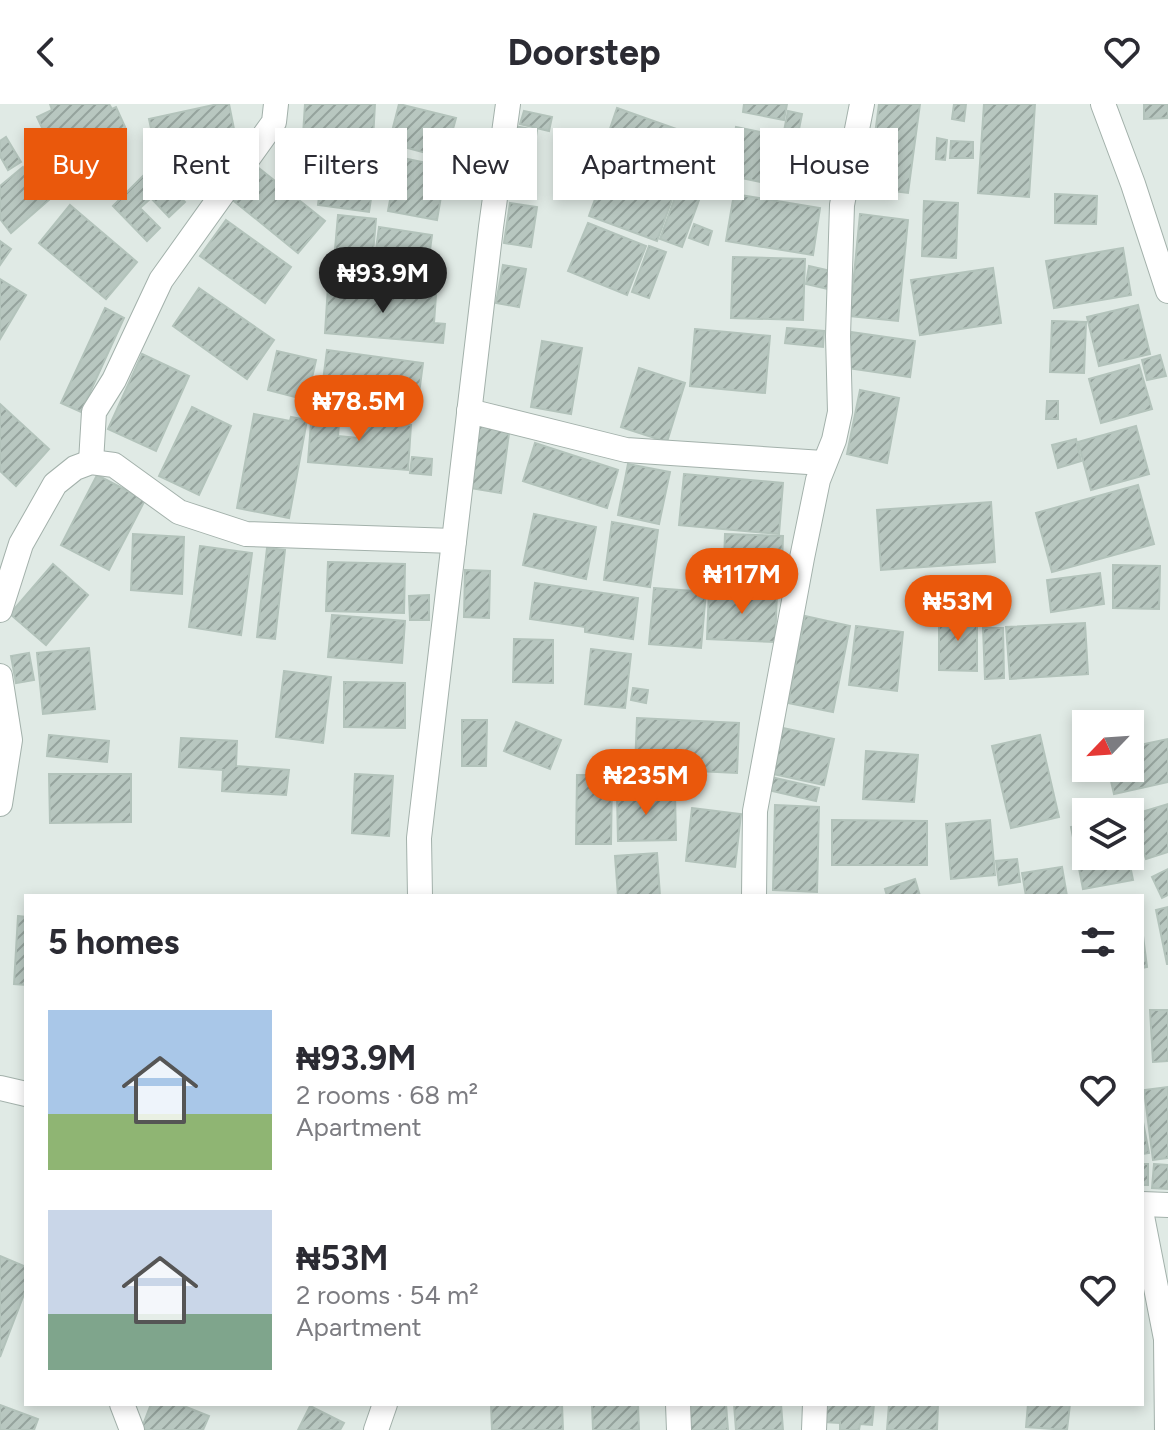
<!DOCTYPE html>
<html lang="en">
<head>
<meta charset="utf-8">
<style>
	body { margin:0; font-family:Figtree,sans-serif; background:#f7f7f7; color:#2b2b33; height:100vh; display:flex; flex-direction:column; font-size:30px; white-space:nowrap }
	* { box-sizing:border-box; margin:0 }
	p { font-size:26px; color:#7c7c81 }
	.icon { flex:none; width:44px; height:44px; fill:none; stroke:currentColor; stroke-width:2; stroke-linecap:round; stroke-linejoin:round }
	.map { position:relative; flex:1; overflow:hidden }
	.drawer { position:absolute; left:24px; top:790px; width:1120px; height:512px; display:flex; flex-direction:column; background:#fff; border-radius:0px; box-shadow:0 4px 12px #0003 }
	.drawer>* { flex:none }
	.top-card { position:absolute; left:24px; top:24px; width:1120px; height:72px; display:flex; gap:16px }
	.needle { width:52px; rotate:245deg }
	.tools { position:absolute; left:1072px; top:606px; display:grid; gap:16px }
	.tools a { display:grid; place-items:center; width:72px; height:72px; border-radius:0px; background:#fff; box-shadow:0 4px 12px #0003; font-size:40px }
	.price { position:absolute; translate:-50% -68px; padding:0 18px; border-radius:28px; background:#ea580c; color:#fff; font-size:26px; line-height:52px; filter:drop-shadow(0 2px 4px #0008) }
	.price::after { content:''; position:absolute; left:50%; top:48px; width:24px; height:18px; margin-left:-12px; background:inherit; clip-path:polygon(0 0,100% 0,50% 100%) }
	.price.active { background:#222; color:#fff }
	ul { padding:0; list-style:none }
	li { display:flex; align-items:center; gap:24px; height:200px; padding:0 24px }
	li span { display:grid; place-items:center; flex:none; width:224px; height:160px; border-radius:0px; color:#555 }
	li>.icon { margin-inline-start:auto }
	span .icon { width:96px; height:96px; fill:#fffc; stroke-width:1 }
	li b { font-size:34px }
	h2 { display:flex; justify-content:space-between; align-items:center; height:96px; padding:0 24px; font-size:34px }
	.pill { padding:0 28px; border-radius:0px; background:#fff; box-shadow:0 4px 12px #0003; font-size:28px; line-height:72px }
	.pill.active { background:#ea580c; color:#fff }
	header { display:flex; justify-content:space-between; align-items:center; height:104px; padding:0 24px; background:#fff; font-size:36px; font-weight:700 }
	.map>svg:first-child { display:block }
	.building { fill:url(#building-hatch); stroke:#b3c3bb; stroke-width:2 }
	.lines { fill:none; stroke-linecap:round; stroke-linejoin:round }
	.minor-casing { stroke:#a3b1ab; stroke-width:26 }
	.minor { stroke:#fff; stroke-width:24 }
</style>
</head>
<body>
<header><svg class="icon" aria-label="back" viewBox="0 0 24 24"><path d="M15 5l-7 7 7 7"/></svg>Doorstep<svg class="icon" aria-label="heart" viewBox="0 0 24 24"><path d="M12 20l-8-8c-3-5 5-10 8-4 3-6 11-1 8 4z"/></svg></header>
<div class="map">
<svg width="1168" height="1326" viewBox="0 0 1168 1326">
	<defs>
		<pattern id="building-hatch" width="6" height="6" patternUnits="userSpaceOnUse" patternTransform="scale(2)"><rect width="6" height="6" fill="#b8c7c0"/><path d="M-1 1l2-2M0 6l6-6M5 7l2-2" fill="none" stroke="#95a39d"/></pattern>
	</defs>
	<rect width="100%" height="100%" fill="#e0eae5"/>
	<g class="building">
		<path d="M50 0H109L112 5 116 3 126 25 117 29 125 46 100 57 96 50 74 60 69 48 56 54 37 13 52 6Z"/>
		<path d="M218 0H229L236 35 157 53 149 15Z"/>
		<path d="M305 0H375L373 35 303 31Z"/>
		<path d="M399 0 456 14 445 54 389 39Z"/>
		<path d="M744 0H787L784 16 743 8Z"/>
		<path d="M879 0H920L908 89 868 84Z"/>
		<path d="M954 0H966L964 17 952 15Z"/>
		<path d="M984 0H1035L1029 93 978 89Z"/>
		<path d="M1144 0H1168V14L1144 15Z"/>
		<path d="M617 4 688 29 670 81 599 57Z"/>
		<path d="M524 7 552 13 549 27 520 20Z"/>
		<path d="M788 7 802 10 798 30 784 27Z"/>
		<path d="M514 22 537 26 531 62 509 59Z"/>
		<path d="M736 23 828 42 818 90 727 71Z"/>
		<path d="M690 31 709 38 690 89 671 82Z"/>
		<path d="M6 33 21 58 8 66 0 52V37Z"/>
		<path d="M937 34 947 36 945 56 936 55Z"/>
		<path d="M951 37 973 38V54H950Z"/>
		<path d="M398 53 446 63 437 116 388 107Z"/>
		<path d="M324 54 376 62 369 108 318 101Z"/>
		<path d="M255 61 325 117 298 149 229 93Z"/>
		<path d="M607 62 675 87 657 137 589 112Z"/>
		<path d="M23 63 50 95 11 129 0 115V82Z"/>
		<path d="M151 64 185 98 169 113 151 94 140 104 160 124 147 137 113 102Z"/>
		<path d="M677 88 699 96 682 143 660 135Z"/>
		<path d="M734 90 820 104 813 151 726 137Z"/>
		<path d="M1055 90 1097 92 1096 120 1055 119Z"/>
		<path d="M924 97 958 99 956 154 922 152Z"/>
		<path d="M510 99 537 103 531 143 504 139Z"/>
		<path d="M70 101 137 158 106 195 39 139Z"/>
		<path d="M860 110 908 116 898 217 850 212Z"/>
		<path d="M338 111 376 115 371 172 333 168Z"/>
		<path d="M226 116 291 163 265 199 200 152Z"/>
		<path d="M588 119 646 142 627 191 568 167Z"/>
		<path d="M694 120 712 127 708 141 689 134Z"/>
		<path d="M379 123 432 131 426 176 373 168Z"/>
		<path d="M0 137 11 145 0 161Z"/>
		<path d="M649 142 666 148 649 194 632 188Z"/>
		<path d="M1123 144 1131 191 1054 204 1046 157Z"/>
		<path d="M733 153 805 155 803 216 731 214Z"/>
		<path d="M503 161 526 165 519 203 496 199Z"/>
		<path d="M809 162 831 167 828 185 806 180Z"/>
		<path d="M993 164 1001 219 920 231 911 176Z"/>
		<path d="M0 175 26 191 0 235Z"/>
		<path d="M328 182 436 191 434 219 445 220 443 239 325 229Z"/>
		<path d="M199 184 274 236 247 275 173 222Z"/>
		<path d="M1138 201 1150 250 1099 262 1087 213Z"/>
		<path d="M105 204 124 214 81 308 61 299Z"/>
		<path d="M1052 217 1086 218 1084 269 1050 268Z"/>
		<path d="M787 224 824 227 823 243 785 239Z"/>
		<path d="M695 225 770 232 765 289 690 282Z"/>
		<path d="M851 228 915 237 910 273 847 264Z"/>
		<path d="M542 237 582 244 571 310 531 303Z"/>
		<path d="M327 246 423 259 417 305 321 292Z"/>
		<path d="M277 247 316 256 307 296 268 286Z"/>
		<path d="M142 250 189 272 156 347 108 325Z"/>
		<path d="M1160 251 1166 272 1147 276 1142 256Z"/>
		<path d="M1139 261 1152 305 1101 319 1089 275Z"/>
		<path d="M639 264 685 279 667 338 621 323Z"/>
		<path d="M860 286 899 294 887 359 847 350Z"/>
		<path d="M1047 297H1058V315H1046Z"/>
		<path d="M0 300 49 345 16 382 0 367Z"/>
		<path d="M192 303 231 322 199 391 159 372Z"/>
		<path d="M312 305 340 307 338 332 358 334 360 317 411 321 408 366 308 358Z"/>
		<path d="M254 310 290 317 291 313 307 316 289 414 237 404Z"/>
		<path d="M479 318 510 322 501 389 470 384Z"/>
		<path d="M1136 322 1149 370 1091 386 1078 338Z"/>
		<path d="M1076 335 1081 357 1058 364 1052 341Z"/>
		<path d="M535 339 618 366 607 404 523 377Z"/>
		<path d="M412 353 432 355 431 371 410 369Z"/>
		<path d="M628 360 670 368 659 420 618 411Z"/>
		<path d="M684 370 783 379 779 430 679 421Z"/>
		<path d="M97 371 145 396 109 466 61 441Z"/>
		<path d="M1138 381 1154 440 1052 468 1036 409Z"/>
		<path d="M991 398 995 458 881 466 877 406Z"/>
		<path d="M534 410 596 423 586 475 523 461Z"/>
		<path d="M612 418 658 426 650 483 604 476Z"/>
		<path d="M133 430 184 433 182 490 131 486Z"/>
		<path d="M725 430 783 432 781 487 723 485Z"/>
		<path d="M200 442 252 449 241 531 189 523Z"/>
		<path d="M267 444 285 446 275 535 257 533Z"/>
		<path d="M328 458 405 460 404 509 326 507Z"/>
		<path d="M53 460 88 491 46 541 10 510Z"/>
		<path d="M1113 461 1160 462 1159 505 1113 504Z"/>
		<path d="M465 466 490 467 489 514 464 513Z"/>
		<path d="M1100 469 1104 500 1051 508 1047 476Z"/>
		<path d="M535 479 638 494 633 535 585 528V523L530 515Z"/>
		<path d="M654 484 706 488 701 544 649 540Z"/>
		<path d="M709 486 777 489 775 538 707 535Z"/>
		<path d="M429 491V516H410L409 492Z"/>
		<path d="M332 511 405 517 402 559 328 553Z"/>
		<path d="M939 511H977V567L939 566Z"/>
		<path d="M805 512 850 522 833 608 788 599Z"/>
		<path d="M1085 519 1088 570 1010 575 1006 523Z"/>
		<path d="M856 522 903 528 897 587 849 581Z"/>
		<path d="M983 524H1003L1004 574 985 575Z"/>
		<path d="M514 535 553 536V579L513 578Z"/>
		<path d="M89 544 95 605 43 610 37 549Z"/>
		<path d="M591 545 631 550 625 604 585 600Z"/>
		<path d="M29 549 34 576 16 579 11 552Z"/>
		<path d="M284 567 331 573 323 639 276 633Z"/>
		<path d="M344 578 405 579V624L344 623Z"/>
		<path d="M633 584 648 586 646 599 631 596Z"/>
		<path d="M637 614 739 619 737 669 635 664Z"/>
		<path d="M462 616H487L486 662H462Z"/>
		<path d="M516 618 561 636 550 665 504 647Z"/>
		<path d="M783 624 834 635 824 681 773 670Z"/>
		<path d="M49 631 109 637 107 658 47 652Z"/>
		<path d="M1040 631 1059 713 1011 724 992 642Z"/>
		<path d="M181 634 237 637 236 662 289 666 286 691 222 687 223 666 179 663Z"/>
		<path d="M1168 635V678L1114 690 1108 664H1130V643Z"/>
		<path d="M866 647 918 651 914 698 863 695Z"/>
		<path d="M49 670H131V718L50 719Z"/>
		<path d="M355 670 393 672 389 732 352 729Z"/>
		<path d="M577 671H612L611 740H576Z"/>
		<path d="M771 673 819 684 816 697 768 686Z"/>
		<path d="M675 689 676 736 618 737 617 690Z"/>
		<path d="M1168 700V748L1146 755 1132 711Z"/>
		<path d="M775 701 819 703 817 788 773 786Z"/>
		<path d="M692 704 741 710 735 763 686 757Z"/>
		<path d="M832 716 927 717V761H832Z"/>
		<path d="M990 716 995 771 951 775 946 720Z"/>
		<path d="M1086 720V752H1128L1133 776 1083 785 1071 723Z"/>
		<path d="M657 749 660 792H618L615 752Z"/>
		<path d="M1017 755 1020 778 999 781 996 757Z"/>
		<path d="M1062 763 1067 792H1026L1022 769Z"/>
		<path d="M1168 765V791L1162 794 1152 773Z"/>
		<path d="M915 775 920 792H887L885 785Z"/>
		<path d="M1168 803V860H1167L1156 806Z"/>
		<path d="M18 812 26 813V881L14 880Z"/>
		<path d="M1142 824 1147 863 1142 864Z"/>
		<path d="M1150 906H1168V957L1153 958Z"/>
		<path d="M1168 983V1054L1153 1056 1144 986Z"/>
		<path d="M1142 1013 1149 1049 1142 1050Z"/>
		<rect x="1142" y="1060" width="6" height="21"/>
		<path d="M1154 1060 1168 1061V1085L1152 1084Z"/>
		<path d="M0 1152 26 1163V1185L0 1253Z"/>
		<path d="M151 1300H179L209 1312 203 1326H141Z"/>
		<path d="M491 1300H562L563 1326H492Z"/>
		<path d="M592 1300H638L639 1326H593Z"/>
		<path d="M684 1300H726L728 1326H686Z"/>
		<path d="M734 1300H781L783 1326H736Z"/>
		<path d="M825 1300H874L872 1321 860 1320 859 1326H840V1319L824 1318Z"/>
		<path d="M889 1300H938L937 1326H887Z"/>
		<path d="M1028 1300H1070L1067 1326 1026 1323Z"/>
		<path d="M0 1301 38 1315 34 1326H0Z"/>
		<path d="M310 1302 344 1319 340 1326H298Z"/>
	</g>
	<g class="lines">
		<g class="minor-casing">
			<g id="minor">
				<path d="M1103 0 1133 80 1168 187"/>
				<path d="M469 307 626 346 823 359"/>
				<path d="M91 358 94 308 114 276 161 176 274 18 276 0"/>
				<path d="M0 506 21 440 55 380 75 364 91 358 114 361 179 408 246 430 454 437"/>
				<path d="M0 572 10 636 0 700"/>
				<path d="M420 792 419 734 491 123 508 0"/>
				<path d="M754 792 755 707 802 454 818 376 834 336 840 308 838 232 842 101 862 0"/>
				<path d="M0 984 26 990"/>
				<path d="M1142 1100 1168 1101"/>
				<path d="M1142 1112 1166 1235 1167 1326"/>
				<path d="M122 1300 132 1326"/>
				<path d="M678 1300 679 1326"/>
				<path d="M376 1326 385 1300"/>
				<path d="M814 1326 815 1300"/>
			</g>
		</g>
		<use href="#minor" class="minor"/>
	</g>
</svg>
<div class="tools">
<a><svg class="needle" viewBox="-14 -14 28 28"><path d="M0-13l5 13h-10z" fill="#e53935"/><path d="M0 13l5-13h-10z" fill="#7c7c81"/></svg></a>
<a><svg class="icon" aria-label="layers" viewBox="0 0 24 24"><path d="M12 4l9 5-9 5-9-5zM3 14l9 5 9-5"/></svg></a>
</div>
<b class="price active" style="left:383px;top:211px">₦93.9M</b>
<b class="price" style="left:359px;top:339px">₦78.5M</b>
<b class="price" style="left:742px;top:512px">₦117M</b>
<b class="price" style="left:958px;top:539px">₦53M</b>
<b class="price" style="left:646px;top:713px">₦235M</b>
<div class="top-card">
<a class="pill active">Buy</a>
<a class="pill">Rent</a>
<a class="pill">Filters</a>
<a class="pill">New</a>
<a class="pill">Apartment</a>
<a class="pill">House</a>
</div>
<section class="drawer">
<h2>5 homes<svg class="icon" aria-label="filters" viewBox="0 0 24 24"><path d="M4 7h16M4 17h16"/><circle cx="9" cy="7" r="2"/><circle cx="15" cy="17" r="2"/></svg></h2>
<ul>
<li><span style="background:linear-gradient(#a9c7e8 65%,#8fb573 0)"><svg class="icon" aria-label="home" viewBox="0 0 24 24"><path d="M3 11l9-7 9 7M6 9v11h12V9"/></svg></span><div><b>₦93.9M</b><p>2 rooms · 68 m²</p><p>Apartment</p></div><svg class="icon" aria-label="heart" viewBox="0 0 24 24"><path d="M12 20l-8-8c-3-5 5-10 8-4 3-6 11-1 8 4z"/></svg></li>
<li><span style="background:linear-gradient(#c9d6e8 65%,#7fa58c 0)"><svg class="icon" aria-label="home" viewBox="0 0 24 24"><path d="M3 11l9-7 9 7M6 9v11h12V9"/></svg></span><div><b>₦53M</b><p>2 rooms · 54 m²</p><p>Apartment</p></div><svg class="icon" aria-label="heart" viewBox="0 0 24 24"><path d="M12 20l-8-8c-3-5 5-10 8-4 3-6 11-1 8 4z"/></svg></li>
</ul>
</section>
</div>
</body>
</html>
